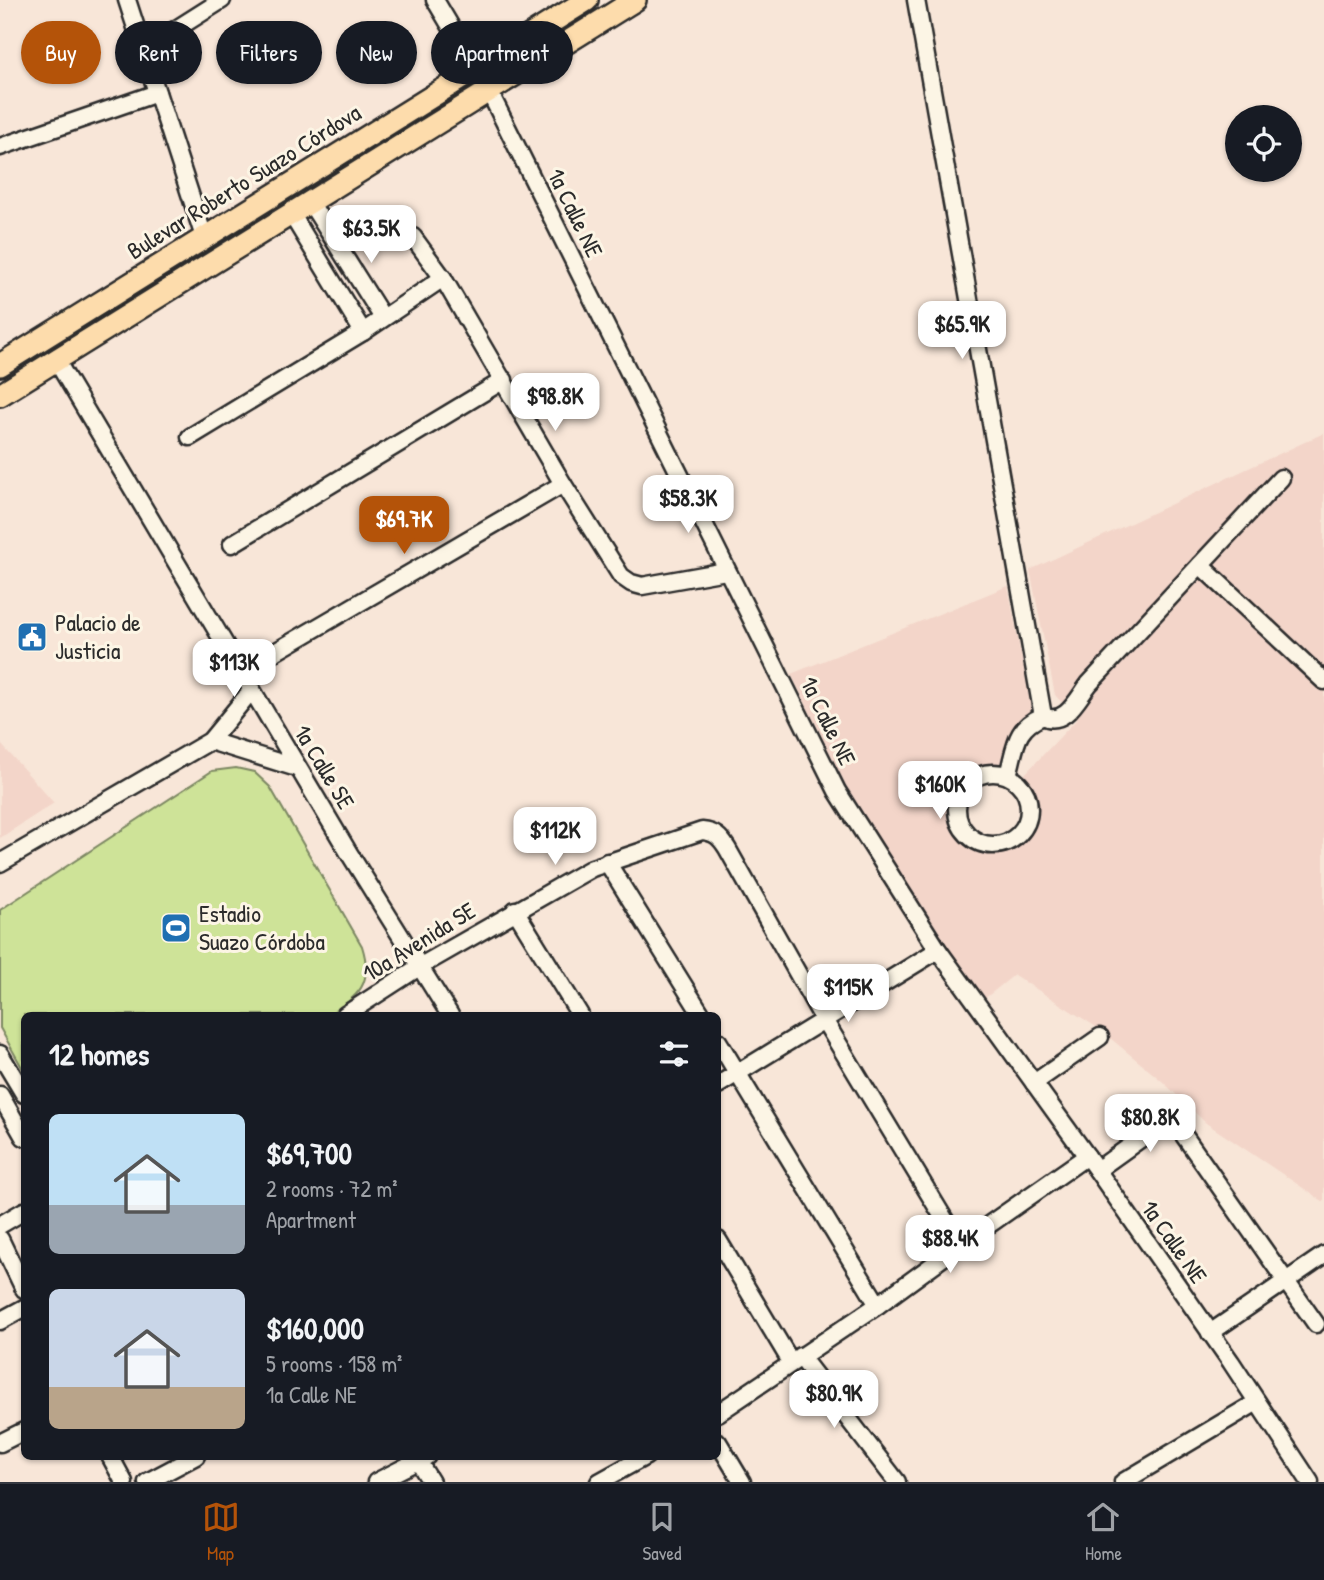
<!DOCTYPE html>
<html lang="en">
<head>
<meta charset="utf-8">
<style>
	body { margin:0; font-family:"Patrick Hand",sans-serif; background:#242831; color:#f1f3f6; height:100vh; display:flex; flex-direction:column; font-size:26px; white-space:nowrap }
	* { box-sizing:border-box; margin:0 }
	p { font-size:23px; color:#9ea1a6 }
	.icon { flex:none; width:38px; height:38px; fill:none; stroke:currentColor; stroke-width:2; stroke-linecap:round; stroke-linejoin:round }
	.map { position:relative; flex:1; overflow:hidden }
	.panel { position:absolute; left:21px; top:1012px; width:700px; height:448px; display:flex; flex-direction:column; background:#171b24; border-radius:10px; box-shadow:0 2px 5px #0004 }
	.panel>* { flex:none }
	.banner { position:absolute; left:21px; top:21px; width:700px; height:63px; display:flex; gap:14px }
	.fabs { position:absolute; left:1225px; top:105px; display:grid; gap:14px }
	.fabs a { display:grid; place-items:center; width:77px; height:77px; border-radius:50%; background:#171b24; box-shadow:0 2px 5px #0004; font-size:35px }
	.price { position:absolute; translate:-50% -60px; padding:0 16px; border-radius:14px; background:#fff; color:#222; font-size:23px; line-height:46px; filter:drop-shadow(0 2px 4px #0008) }
	.price::after { content:''; position:absolute; left:50%; top:42px; width:21px; height:16px; margin-left:-10px; background:inherit; clip-path:polygon(0 0,100% 0,50% 100%) }
	.price.current { background:#b45309; color:#fff }
	ul { padding:0; list-style:none }
	li { display:flex; align-items:center; gap:21px; height:175px; padding:0 28px }
	li span { display:grid; place-items:center; flex:none; width:196px; height:140px; border-radius:10px; color:#555 }
	li>.icon { margin-inline-start:auto }
	span .icon { width:84px; height:84px; fill:#fffc; stroke-width:1 }
	li b { font-size:30px }
	h2 { display:flex; justify-content:space-between; align-items:center; height:84px; padding:0 28px; font-size:30px }
	.chip { padding:0 24px; border-radius:32px; background:#171b24; box-shadow:0 2px 5px #0004; font-size:24px; line-height:63px }
	.chip.current { background:#b45309; color:#fff }
	.tab-bar { display:flex; justify-content:space-around; align-items:center; height:98px; border-top:2px solid #363941; background:#171b24; font-size:19px; color:#9ea1a6 }
	.tab-bar a { display:grid; justify-items:center; gap:4px }
	.tab-bar .current { color:#b45309 }
	.map>svg:first-child { display:block }
	.built { fill:#f3d5c9 }
	.green { fill:#cee398; stroke:#7c8762; stroke-width:2 }
	.lines { fill:none; stroke-linecap:round; stroke-linejoin:round }
	.minor-casing { stroke:#2b2b2b; stroke-width:21 }
	.major-casing { stroke:#2b2b2b; stroke-width:26 }
	.minor { stroke:#fcf5e5; stroke-width:16 }
	.major { stroke:#fddcac; stroke-width:21 }
	.labels { text-anchor:middle; stroke-width:6; stroke-linejoin:round; paint-order:stroke }
	.street-label { font-size:24px; fill:#2b2b2b; stroke:#fcf5e5 }
	.poi-label { font-size:24px; fill:#2b2b2b; stroke:#fcf5e5; text-anchor:start }
</style>
</head>
<body>
<div class="map">
<svg width="1324" height="1482" viewBox="0 0 1324 1482">
	<rect width="100%" height="100%" fill="#f8e6d8"/>
	<filter id="ink" filterUnits="userSpaceOnUse"><feTurbulence type="fractalNoise" baseFrequency=".0143" numOctaves="2"/><feDisplacementMap in="SourceGraphic" scale="14" xChannelSelector="R" yChannelSelector="G"/><feConvolveMatrix kernelMatrix="1 2 1 2 8 2 1 2 1" color-interpolation-filters="sRGB"/></filter>
	<g filter="url(#ink)">
		<g class="built">
			<path d="M1324 433V1202L1206 1123 1162 1081 1098 1028 1014 975 984 999 912 895 849 792 791 674 1008 586 1034 723 1003 763H992L976 766 964 776 953 792 948 810 964 843 985 851H1007L1021 841 1035 824 1038 806 1033 788 1024 775 1077 719 1055 695 1030 570Z"/>
			<path d="M0 743 54 803 0 838Z"/>
		</g>
		<path class="green" d="M236 768 254 772 270 787 362 946C374 984 359 996 328 1015H24V1071L0 1028V910L212 771Z"/>
		<g class="lines">
			<g class="minor-casing">
				<g id="minor">
					<path d="M127 0 204 237"/>
					<path d="M435 0 489 91 837 791 938 950 1097 1170 1231 1362 1310 1482"/>
					<path d="M916 0 1043 716"/>
					<path d="M143 50 222 0"/>
					<path d="M0 147 157 93"/>
					<path d="M310 202 383 318"/>
					<path d="M292 215 363 332"/>
					<path d="M413 237 443 278 563 484 621 576 631 583 642 586 726 571"/>
					<path d="M56 360 349 853 450 1015"/>
					<path d="M190 437 363 332 443 278"/>
					<path d="M232 544 504 380"/>
					<path d="M1200 565 1324 681"/>
					<path d="M263 659 563 484"/>
					<path d="M210 741 297 768"/>
					<circle cx="993" cy="809" r="36"/>
					<path d="M1008 775C1016 747 1014 728 1043 716 1065 727 1078 698 1089 684L1281 478"/>
					<path d="M607 862 702 1015"/>
					<path d="M0 863 210 741 251 691"/>
					<path d="M515 910 580 1015"/>
					<path d="M345 1015 419 967 592 868 702 831C715 832 720 837 727 848L824 1020 960 1245"/>
					<path d="M718 1041 878 1305"/>
					<path d="M0 1054 24 1094"/>
					<path d="M1034 1083 1100 1037"/>
					<path d="M718 1085 938 950"/>
					<path d="M0 1095 24 1137"/>
					<path d="M1171 1117 1316 1324"/>
					<path d="M1097 1170 1182 1109"/>
					<path d="M0 1225 24 1211"/>
					<path d="M0 1239 24 1289"/>
					<path d="M718 1240 791 1362"/>
					<path d="M0 1321 24 1308"/>
					<path d="M1210 1333 1324 1255"/>
					<path d="M800 1356 897 1482"/>
					<path d="M718 1413 878 1305 960 1245 1087 1156"/>
					<path d="M718 1442 742 1482"/>
					<path d="M0 1443 24 1431"/>
					<path d="M110 1456 124 1482"/>
					<path d="M415 1456 431 1482"/>
					<path d="M147 1482 196 1456"/>
					<path d="M376 1482 427 1456"/>
					<path d="M599 1482 646 1456"/>
					<path d="M1123 1482 1257 1402"/>
				</g>
			</g>
			<g class="major-casing">
				<g id="major">
					<path d="M0 365 587 0"/>
					<path d="M0 395 635 0"/>
				</g>
			</g>
			<use href="#minor" class="minor"/>
			<use href="#major" class="major"/>
		</g>
	</g>
	<defs>
		<g id="civic-square" transform="scale(1.575)"><rect x="-9" y="-9" width="18" height="18" rx="4" fill="#1f6fb2" stroke="#fcf5e5"/><path d="M-.6-6.5H3V-4.5H.6V-3L4-1V1h2V6H-6V1h2V-1L-.6-3ZM-1.2 2.5V6h2.4V2.5Z" fill="#fff"/></g>
		<g id="stadium-square" transform="scale(1.575)"><rect x="-9" y="-9" width="18" height="18" rx="4" fill="#1f6fb2" stroke="#fcf5e5"/><path d="M0-5a6.5 5 0 1 0 0 10a6.5 5 0 1 0 0-10ZM-3.5-1.8h7v3.6h-7Z" fill="#fff"/></g>
	</defs>
	<g fill-rule="evenodd">
		<use href="#civic-square" x="32" y="637"/>
		<use href="#stadium-square" x="176" y="928"/>
	</g>
	<g class="labels">
		<g class="street-label">
			<text transform="translate(244 182) rotate(-32)" y="8">Bulevar Roberto Suazo Córdova</text>
			<text transform="translate(575 213) rotate(64)" y="8">1a Calle NE</text>
			<text transform="translate(828 721) rotate(64)" y="8">1a Calle NE</text>
			<text transform="translate(324 767) rotate(59)" y="8">1a Calle SE</text>
			<text transform="translate(419 942) rotate(-32)" y="8">10a Avenida SE</text>
			<text transform="translate(1174 1242) rotate(55)" y="8">1a Calle NE</text>
		</g>
		<g class="poi-label">
			<text x="55" y="631">Palacio de<tspan x="55" dy="28">Justicia</tspan></text>
			<text x="199" y="922">Estadio<tspan x="199" dy="28">Suazo Córdoba</tspan></text>
		</g>
	</g>
</svg>
<div class="fabs">
<a><svg class="icon" aria-label="locate" viewBox="0 0 24 24"><circle cx="12" cy="12" r="6"/><path d="M12 2v4M12 18v4M2 12h4M18 12h4"/></svg></a>
</div>
<b class="price" style="left:371px;top:265px">$63.5K</b>
<b class="price" style="left:962px;top:361px">$65.9K</b>
<b class="price" style="left:555px;top:433px">$98.8K</b>
<b class="price" style="left:688px;top:535px">$58.3K</b>
<b class="price current" style="left:404px;top:556px">$69.7K</b>
<b class="price" style="left:234px;top:699px">$113K</b>
<b class="price" style="left:940px;top:821px">$160K</b>
<b class="price" style="left:555px;top:867px">$112K</b>
<b class="price" style="left:848px;top:1024px">$115K</b>
<b class="price" style="left:1150px;top:1154px">$80.8K</b>
<b class="price" style="left:950px;top:1275px">$88.4K</b>
<b class="price" style="left:834px;top:1430px">$80.9K</b>
<div class="banner">
<a class="chip current">Buy</a>
<a class="chip">Rent</a>
<a class="chip">Filters</a>
<a class="chip">New</a>
<a class="chip">Apartment</a>
</div>
<section class="panel">
<h2>12 homes<svg class="icon" aria-label="filters" viewBox="0 0 24 24"><path d="M4 7h16M4 17h16"/><circle cx="9" cy="7" r="2"/><circle cx="15" cy="17" r="2"/></svg></h2>
<ul>
<li><span style="background:linear-gradient(#bfe0f5 65%,#9aa5b1 0)"><svg class="icon" aria-label="home" viewBox="0 0 24 24"><path d="M3 11l9-7 9 7M6 9v11h12V9"/></svg></span><div><b>$69,700</b><p>2 rooms · 72 m²</p><p>Apartment</p></div></li>
<li><span style="background:linear-gradient(#c9d6e8 70%,#b9a48a 0)"><svg class="icon" aria-label="home" viewBox="0 0 24 24"><path d="M3 11l9-7 9 7M6 9v11h12V9"/></svg></span><div><b>$160,000</b><p>5 rooms · 158 m²</p><p>1a Calle NE</p></div></li>
</ul>
</section>
</div>
<nav class="tab-bar">
<a class="current"><svg class="icon" aria-label="map" viewBox="0 0 24 24"><path d="M3 6l6-2 6 2 6-2v14l-6 2-6-2-6 2zM9 4v14M15 6v14"/></svg>Map</a>
<a><svg class="icon" aria-label="saved" viewBox="0 0 24 24"><path d="M7 4h10v16l-5-4-5 4z"/></svg>Saved</a>
<a><svg class="icon" aria-label="home" viewBox="0 0 24 24"><path d="M3 11l9-7 9 7M6 9v11h12V9"/></svg>Home</a>
</nav>
</body>
</html>
